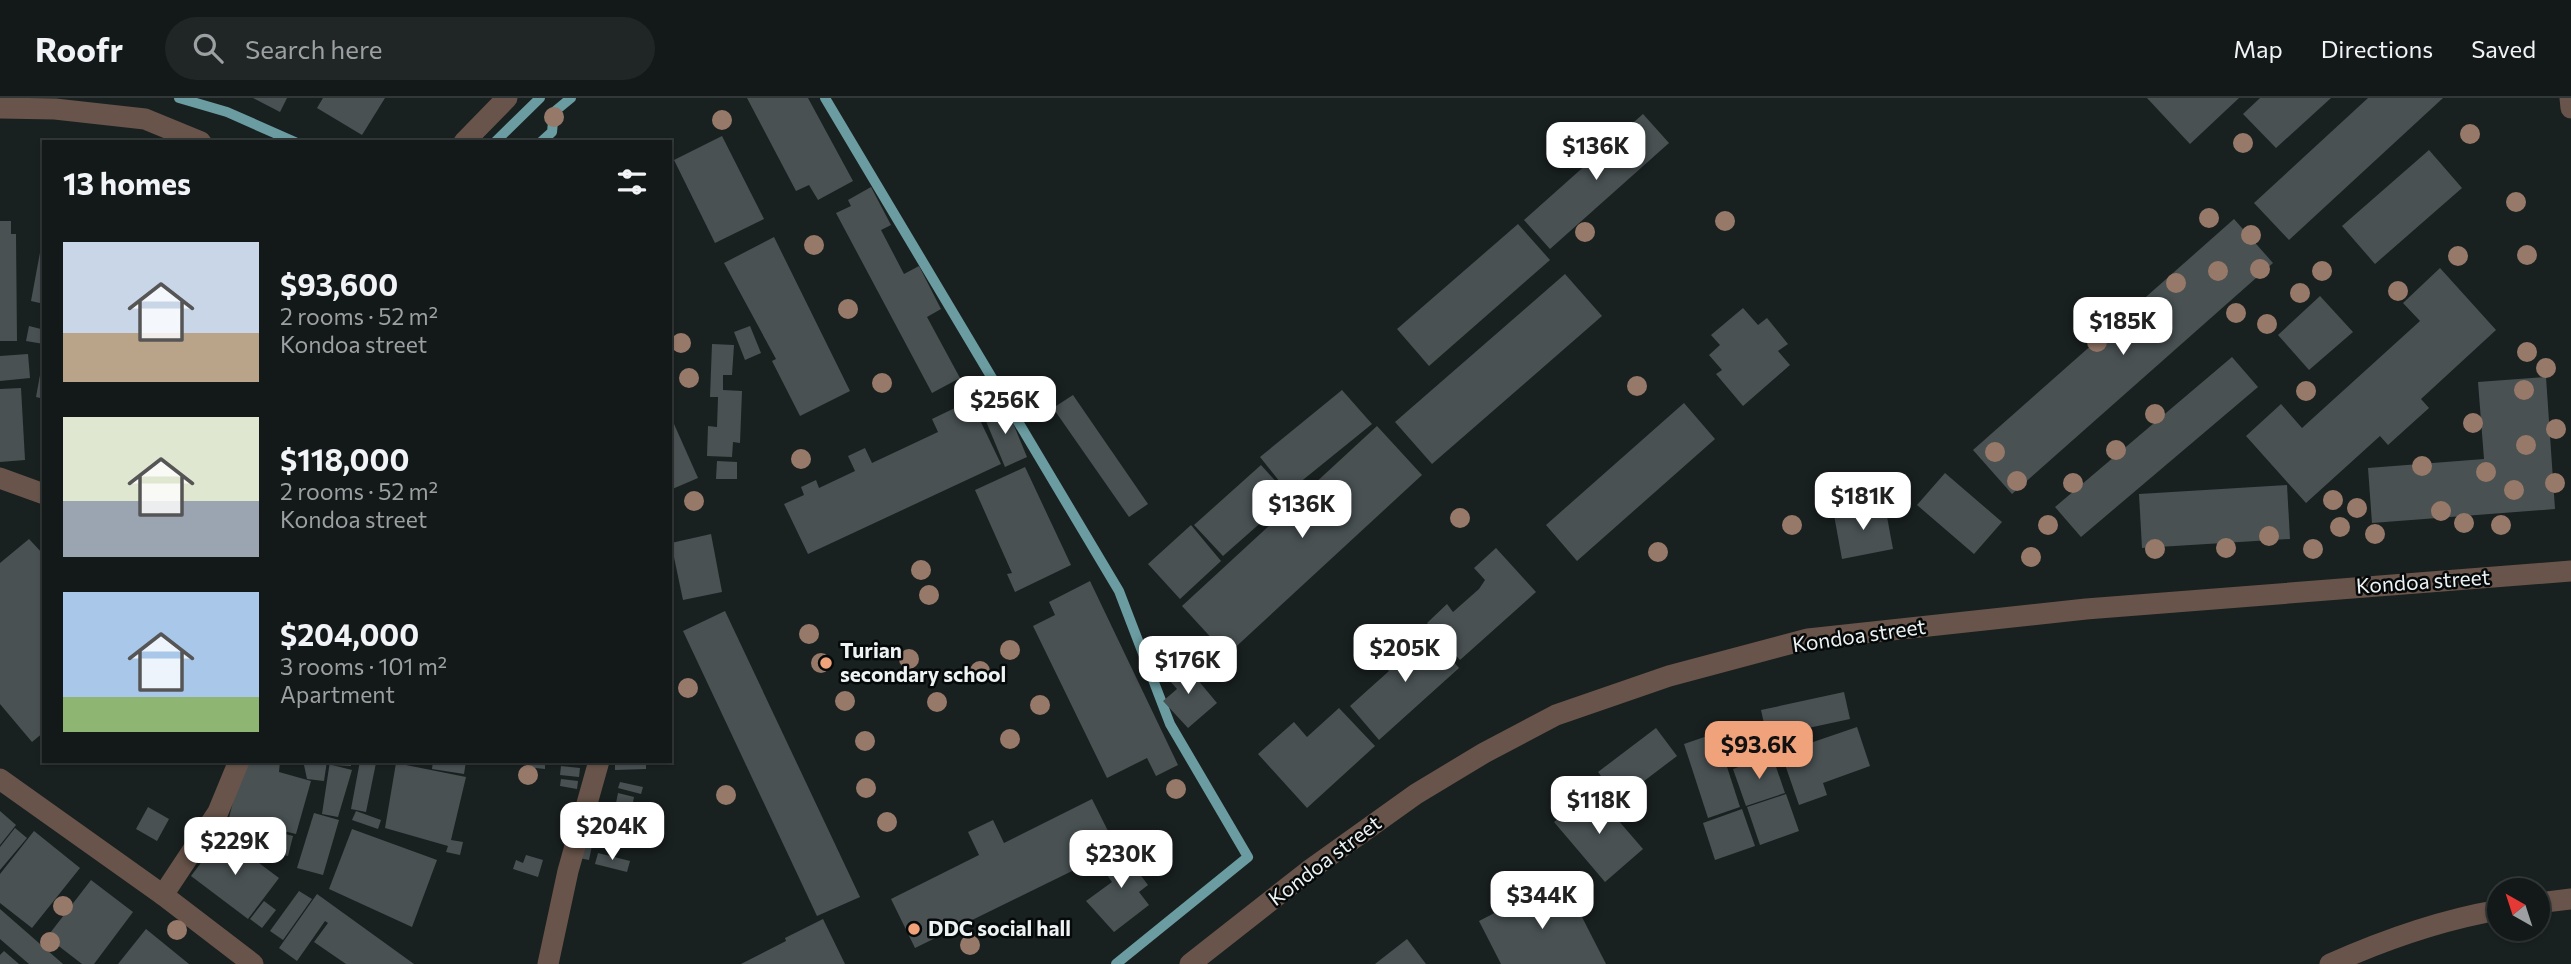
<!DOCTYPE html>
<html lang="en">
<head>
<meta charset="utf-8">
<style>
	body { margin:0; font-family:Commissioner,sans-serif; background:#202525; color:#f1f3f6; height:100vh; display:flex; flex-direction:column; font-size:26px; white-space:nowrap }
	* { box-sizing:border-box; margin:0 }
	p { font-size:23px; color:#9da0a2 }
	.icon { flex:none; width:38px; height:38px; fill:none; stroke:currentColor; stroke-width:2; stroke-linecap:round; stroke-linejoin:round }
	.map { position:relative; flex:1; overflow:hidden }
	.drawer { position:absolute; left:42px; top:42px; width:630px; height:623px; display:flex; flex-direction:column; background:#131818; border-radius:0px; box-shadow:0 2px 5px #0004,0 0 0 2px #323737 }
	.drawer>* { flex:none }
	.needle { width:46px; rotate:321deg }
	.tools { position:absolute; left:2487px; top:780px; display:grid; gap:14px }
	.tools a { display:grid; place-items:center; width:63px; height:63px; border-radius:50%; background:#131818; box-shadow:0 2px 5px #0004,0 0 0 2px #323737; font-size:35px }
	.price { position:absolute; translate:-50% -60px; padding:0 16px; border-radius:14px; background:#fff; color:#222; font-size:23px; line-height:46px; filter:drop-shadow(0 2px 4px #0008) }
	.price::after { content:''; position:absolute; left:50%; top:42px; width:21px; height:16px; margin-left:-10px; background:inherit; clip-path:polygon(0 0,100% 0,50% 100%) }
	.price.on { background:#f0a27a; color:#111 }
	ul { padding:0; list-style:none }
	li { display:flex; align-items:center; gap:21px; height:175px; padding:0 21px }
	li span { display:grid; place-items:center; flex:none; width:196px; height:140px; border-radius:0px; color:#555 }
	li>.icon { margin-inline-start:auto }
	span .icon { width:84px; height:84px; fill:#fffc; stroke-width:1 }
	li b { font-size:30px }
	h2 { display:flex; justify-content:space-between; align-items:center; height:84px; padding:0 21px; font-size:30px }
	header { display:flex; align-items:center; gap:42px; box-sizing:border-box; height:98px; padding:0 35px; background:#131818; border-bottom:2px solid #323737 }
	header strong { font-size:33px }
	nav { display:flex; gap:38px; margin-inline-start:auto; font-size:24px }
	.search { width:490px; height:63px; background:#202525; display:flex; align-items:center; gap:18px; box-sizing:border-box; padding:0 24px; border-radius:38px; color:#9da0a2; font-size:26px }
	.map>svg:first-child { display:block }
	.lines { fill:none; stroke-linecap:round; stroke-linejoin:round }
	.stream { stroke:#6a9ca1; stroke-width:10 }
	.building { fill:#495152 }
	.minor { stroke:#68544a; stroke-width:21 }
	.tree { fill:#977969 }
	.poi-dot { fill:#f0a27a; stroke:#060909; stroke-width:2.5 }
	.labels { text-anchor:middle; stroke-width:5; stroke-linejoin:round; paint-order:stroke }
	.street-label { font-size:21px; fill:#edf2f3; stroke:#060909 }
	.poi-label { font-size:21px; font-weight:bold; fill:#edf2f3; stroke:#060909; text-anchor:start }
</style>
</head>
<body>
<header>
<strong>Roofr</strong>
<div class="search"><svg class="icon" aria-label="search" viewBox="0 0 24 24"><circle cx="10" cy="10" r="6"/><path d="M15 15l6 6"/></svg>Search here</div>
<nav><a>Map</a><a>Directions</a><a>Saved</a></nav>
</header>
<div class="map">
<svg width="2571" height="866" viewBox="0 0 2571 866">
	<rect width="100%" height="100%" fill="#192020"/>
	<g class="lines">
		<g class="stream">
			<path d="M179 0 227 14 295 44"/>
			<path d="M825 0 1119 493 1170 626 1248 759 1116 866"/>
			<path d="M495 44 540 0"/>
			<path d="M541 44 552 34 554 14 571 0"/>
		</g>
	</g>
	<g class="building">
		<path d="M253 0H287L280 14Z"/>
		<path d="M323 0H385L362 37 317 10Z"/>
		<path d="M747 0H808L853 83 818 102 809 87 796 93Z"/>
		<path d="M2147 0H2239L2190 46Z"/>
		<path d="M2260 0H2331L2276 50 2243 16Z"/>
		<path d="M2368 0H2443L2289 142 2254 105Z"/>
		<path d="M1643 16 1669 45 1550 151 1524 122Z"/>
		<path d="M722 38 764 121 715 145 674 62Z"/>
		<path d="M2429 52 2462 90 2375 166 2342 128Z"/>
		<path d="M871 89 891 127 881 132 904 176 919 168 941 211 927 219 960 280 932 295 836 115 851 108 848 102Z"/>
		<path d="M2234 121 2273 165 2012 396 1973 352Z"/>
		<path d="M0 123H11V136H16L17 243H0Z"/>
		<path d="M1518 126 1550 162 1429 268 1397 231Z"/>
		<path d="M774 139 850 293 800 318 772 263 776 261 724 165Z"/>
		<path d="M42 144H44V206L31 203Z"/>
		<path d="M2440 170 2496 232 2421 301 2429 310 2388 347 2380 338 2306 405 2246 338 2281 306 2302 330 2420 223 2403 205Z"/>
		<path d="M1565 176 1602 218 1432 366 1395 324Z"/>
		<path d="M2320 198 2353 234 2309 272 2278 237Z"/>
		<path d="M1743 210 1758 227 1767 220 1788 246 1778 253 1790 267 1743 308 1716 276 1722 272 1709 257 1720 247 1711 237Z"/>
		<path d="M44 225V246L26 243 29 228 41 231Z"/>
		<path d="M750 228 761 255 745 262 734 234Z"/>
		<path d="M712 246 734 247 732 277H723V292L742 293 740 345 733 344 732 359 707 358 708 328 717 329 718 299H710Z"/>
		<path d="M28 256 30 280 0 283V258Z"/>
		<path d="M2232 259 2258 289 2081 439 2055 409Z"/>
		<path d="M42 266H44V301L36 299Z"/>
		<path d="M2546 279 2555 411 2372 425 2368 370 2484 361 2478 284Z"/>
		<path d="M21 290 25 362 0 364V291Z"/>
		<path d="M1342 292 1372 326 1288 394 1260 359Z"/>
		<path d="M1073 297 1148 406 1129 419 1053 310Z"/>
		<path d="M1684 305 1715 341 1577 463 1546 427Z"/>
		<path d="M1005 306 1027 359 1005 369 983 316Z"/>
		<path d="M959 308 966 322 977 316 1001 366 808 456 784 406 804 397 801 389 816 382 819 390 855 373 848 358 865 350 872 365 938 334 932 321Z"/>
		<path d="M670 317 698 380 670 392Z"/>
		<path d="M1377 328 1422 377 1227 557 1182 508Z"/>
		<path d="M717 363 737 364V381H716Z"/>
		<path d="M1261 367 1290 399 1223 458 1194 427Z"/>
		<path d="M1025 369 1071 467 1015 494 1007 476 1012 475 975 392Z"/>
		<path d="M1945 375 2002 424 1974 456 1917 407Z"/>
		<path d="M2287 387 2290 441 2142 450 2139 396Z"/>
		<path d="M1885 408 1893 451 1842 461 1834 417Z"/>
		<path d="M1191 427 1221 463 1180 501 1148 466Z"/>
		<path d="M711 436 722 494 683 502 671 445Z"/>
		<path d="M29 441 44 457V634L32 644 0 606V465Z"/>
		<path d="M1496 450 1536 494 1460 562 1427 525 1447 506 1453 514 1479 491 1485 482 1474 470Z"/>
		<path d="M1090 483 1178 667 1156 678 1147 660 1107 680 1033 528 1055 517 1049 504Z"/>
		<path d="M725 513 860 799 817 818 683 533Z"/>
		<path d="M1424 531 1459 570 1379 642 1350 608 1389 573 1384 568Z"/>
		<path d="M1182 563 1217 605 1188 630 1163 603 1177 591 1165 577Z"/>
		<path d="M1844 594 1850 621 1767 639 1761 612Z"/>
		<path d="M1339 610 1375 648 1307 710 1258 656 1294 624 1307 639Z"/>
		<path d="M1857 629 1870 668 1823 685 1827 697 1799 707 1781 655Z"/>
		<path d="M1656 630 1677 658 1619 702 1598 674Z"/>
		<path d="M1716 635 1740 709 1708 720 1684 646Z"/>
		<path d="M1772 657 1785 695 1746 708 1733 671Z"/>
		<path d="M243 663H280L279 674 311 683 296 736 259 727 257 739 226 732Z"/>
		<path d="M285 663H327L324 683 307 681 304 667Z"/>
		<path d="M330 663H351V668L332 667 352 672 338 719 322 716Z"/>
		<path d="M360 663H382L381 666 376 665 366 714 351 711Z"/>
		<path d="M433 663H466L464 676 432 671Z"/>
		<path d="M527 663H545V671L526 669Z"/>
		<path d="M615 663H646V671L615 672Z"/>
		<path d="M396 665 466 679 451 742 463 744 460 757 446 754 448 748 385 730Z"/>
		<path d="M561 668 580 670 579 679 560 677Z"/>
		<path d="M561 681 578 683 577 691 560 688Z"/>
		<path d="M620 684 643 689 641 696 618 690Z"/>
		<path d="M1592 692 1643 751 1605 784 1554 724Z"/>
		<path d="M618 695 634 699 632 709 616 705Z"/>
		<path d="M1786 696 1799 733 1760 747 1747 709Z"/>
		<path d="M1092 701 1117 751 915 850 891 801 979 757 968 734 993 722 1004 745Z"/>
		<path d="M609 708 643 717 640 728 606 720Z"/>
		<path d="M148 709 169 721 157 743 136 731Z"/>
		<path d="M1742 711 1755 748 1715 762 1703 725Z"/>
		<path d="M0 713 16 727 0 747Z"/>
		<path d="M356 713 381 722 378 731 352 722Z"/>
		<path d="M314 715 339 722 323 777 297 770Z"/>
		<path d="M586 726 596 728 589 762 579 760Z"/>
		<path d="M15 730 27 740 0 772V749Z"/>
		<path d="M352 731 437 762 412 829 329 791Z"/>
		<path d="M270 732 293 738 288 758 264 752Z"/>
		<path d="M34 733 80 770 32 830 0 805V776Z"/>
		<path d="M222 737 279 780 248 821 191 778Z"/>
		<path d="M1129 746 1147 769 1139 775 1148 787 1139 794 1149 807 1114 834 1086 803 1112 784 1104 773 1109 769 1105 765Z"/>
		<path d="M598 755 630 763 627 774 595 766Z"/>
		<path d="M526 757 543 762 538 779 513 771 516 762 523 765Z"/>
		<path d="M1562 780 1606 866H1501L1479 823Z"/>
		<path d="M91 782 133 814 94 866H82L47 839Z"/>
		<path d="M299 793 312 801 283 842 270 833Z"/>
		<path d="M317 796 414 866H346L314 844 328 825 325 823 297 863 279 850Z"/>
		<path d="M264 803 276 812 262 830 250 821Z"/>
		<path d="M0 811 63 866H29L0 841Z"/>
		<path d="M823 821 845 866H741L786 843 785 840Z"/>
		<path d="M146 831 189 866H118Z"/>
		<path d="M1407 841 1426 866H1375Z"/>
		<path d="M4 853 19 866H0V857Z"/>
	</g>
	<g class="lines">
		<g class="minor">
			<path d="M2570 0 2571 10"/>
			<path d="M0 10 55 11 145 21 201 44"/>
			<path d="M464 44 507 0"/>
			<path d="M0 380 44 396"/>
			<path d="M0 681 163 797 253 866"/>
			<path d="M163 797 218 714 239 663"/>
			<path d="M2538 805 2571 801"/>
			<path d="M548 866 568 773 599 663"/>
			<path d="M1190 866 1311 771 1416 696 1484 655 1556 617 1669 578 1808 541 2086 511 2571 473"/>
			<path d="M2330 866C2384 842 2440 822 2499 812"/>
		</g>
	</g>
	<g class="tree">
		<circle cx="554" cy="19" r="10"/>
		<circle cx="722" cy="22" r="10"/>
		<circle cx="2470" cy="36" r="10"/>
		<circle cx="2243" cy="45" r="10"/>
		<circle cx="2516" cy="104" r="10"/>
		<circle cx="2209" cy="120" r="10"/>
		<circle cx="1725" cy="123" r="10"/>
		<circle cx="1585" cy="134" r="10"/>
		<circle cx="2251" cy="137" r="10"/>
		<circle cx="814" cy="147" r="10"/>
		<circle cx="2527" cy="157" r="10"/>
		<circle cx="2458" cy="158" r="10"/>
		<circle cx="2260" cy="171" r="10"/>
		<circle cx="2218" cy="173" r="10"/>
		<circle cx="2322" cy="173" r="10"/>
		<circle cx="2176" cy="185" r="10"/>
		<circle cx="2398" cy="193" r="10"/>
		<circle cx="2300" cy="195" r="10"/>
		<circle cx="848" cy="211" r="10"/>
		<circle cx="2236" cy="215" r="10"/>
		<circle cx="2125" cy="219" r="10"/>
		<circle cx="2267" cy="226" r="10"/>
		<circle cx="2097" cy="244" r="10"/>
		<circle cx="681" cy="245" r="10"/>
		<circle cx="2527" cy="254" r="10"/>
		<circle cx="2546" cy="270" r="10"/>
		<circle cx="689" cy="280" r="10"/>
		<circle cx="882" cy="285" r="10"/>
		<circle cx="1637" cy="288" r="10"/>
		<circle cx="2524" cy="292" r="10"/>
		<circle cx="2306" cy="293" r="10"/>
		<circle cx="2155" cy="316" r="10"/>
		<circle cx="2473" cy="325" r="10"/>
		<circle cx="2556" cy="331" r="10"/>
		<circle cx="2526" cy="347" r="10"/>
		<circle cx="2116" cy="352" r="10"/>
		<circle cx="1995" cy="354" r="10"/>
		<circle cx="801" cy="361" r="10"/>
		<circle cx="2422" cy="368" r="10"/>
		<circle cx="2486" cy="374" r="10"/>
		<circle cx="2017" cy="383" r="10"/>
		<circle cx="2073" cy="385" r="10"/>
		<circle cx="2555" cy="385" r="10"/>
		<circle cx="2514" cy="392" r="10"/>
		<circle cx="2333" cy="402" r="10"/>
		<circle cx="694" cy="403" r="10"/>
		<circle cx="2357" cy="410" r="10"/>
		<circle cx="2441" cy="413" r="10"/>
		<circle cx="1460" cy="420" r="10"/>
		<circle cx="2464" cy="425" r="10"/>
		<circle cx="1792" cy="427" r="10"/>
		<circle cx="2048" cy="427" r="10"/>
		<circle cx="2501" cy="427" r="10"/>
		<circle cx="2340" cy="429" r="10"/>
		<circle cx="2375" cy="436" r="10"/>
		<circle cx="2269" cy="438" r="10"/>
		<circle cx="2226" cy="450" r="10"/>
		<circle cx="2155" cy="451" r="10"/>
		<circle cx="2313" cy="451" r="10"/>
		<circle cx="1658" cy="454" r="10"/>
		<circle cx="2031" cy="459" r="10"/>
		<circle cx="921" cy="472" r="10"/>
		<circle cx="929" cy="497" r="10"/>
		<circle cx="809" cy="536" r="10"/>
		<circle cx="1010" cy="552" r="10"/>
		<circle cx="909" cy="561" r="10"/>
		<circle cx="821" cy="565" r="10"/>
		<circle cx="980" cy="573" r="10"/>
		<circle cx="688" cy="590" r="10"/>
		<circle cx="845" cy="603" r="10"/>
		<circle cx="937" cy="604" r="10"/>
		<circle cx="1040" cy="607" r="10"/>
		<circle cx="1010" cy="641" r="10"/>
		<circle cx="865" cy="643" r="10"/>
		<circle cx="528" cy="677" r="10"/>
		<circle cx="866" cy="690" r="10"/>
		<circle cx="1176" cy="691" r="10"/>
		<circle cx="726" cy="697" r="10"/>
		<circle cx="887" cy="724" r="10"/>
		<circle cx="63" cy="808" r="10"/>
		<circle cx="177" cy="832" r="10"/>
		<circle cx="50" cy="844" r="10"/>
		<circle cx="970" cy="847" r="10"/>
	</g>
	<g class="poi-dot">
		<circle cx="826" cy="565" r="7"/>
		<circle cx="914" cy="831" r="7"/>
	</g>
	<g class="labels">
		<g class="street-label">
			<text transform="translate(2423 484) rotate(-4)" y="7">Kondoa street</text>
			<text transform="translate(1859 538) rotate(-8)" y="7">Kondoa street</text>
			<text transform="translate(1325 763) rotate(-37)" y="7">Kondoa street</text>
		</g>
		<g class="poi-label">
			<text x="840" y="560">Turian<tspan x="840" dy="24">secondary school</tspan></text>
			<text x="928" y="838">DDC social hall</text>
		</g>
	</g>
</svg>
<div class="tools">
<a><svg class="needle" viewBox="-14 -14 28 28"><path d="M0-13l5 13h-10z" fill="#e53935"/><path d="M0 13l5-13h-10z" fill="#9da0a2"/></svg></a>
</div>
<b class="price" style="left:1596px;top:84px">$136K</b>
<b class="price" style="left:2123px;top:259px">$185K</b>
<b class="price" style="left:1005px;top:338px">$256K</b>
<b class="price" style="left:1863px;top:434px">$181K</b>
<b class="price" style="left:1302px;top:442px">$136K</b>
<b class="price" style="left:1405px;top:586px">$205K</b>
<b class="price" style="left:1188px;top:598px">$176K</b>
<b class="price on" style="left:1759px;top:683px">$93.6K</b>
<b class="price" style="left:1599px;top:738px">$118K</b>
<b class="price" style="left:612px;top:764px">$204K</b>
<b class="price" style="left:235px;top:779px">$229K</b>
<b class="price" style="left:1121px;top:792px">$230K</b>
<b class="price" style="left:1542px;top:833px">$344K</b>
<section class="drawer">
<h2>13 homes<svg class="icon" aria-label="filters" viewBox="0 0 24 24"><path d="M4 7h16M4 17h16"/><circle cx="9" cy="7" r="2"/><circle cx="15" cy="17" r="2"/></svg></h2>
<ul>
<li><span style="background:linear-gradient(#c9d6e8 65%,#b9a48a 0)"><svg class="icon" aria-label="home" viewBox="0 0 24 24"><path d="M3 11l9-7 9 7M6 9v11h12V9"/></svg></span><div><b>$93,600</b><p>2 rooms · 52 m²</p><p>Kondoa street</p></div></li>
<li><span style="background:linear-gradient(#dfe7d0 60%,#9aa5b1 0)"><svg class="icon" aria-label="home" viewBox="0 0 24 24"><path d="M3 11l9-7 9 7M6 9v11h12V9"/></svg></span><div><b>$118,000</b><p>2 rooms · 52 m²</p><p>Kondoa street</p></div></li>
<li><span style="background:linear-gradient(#a9c7e8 75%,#8fb573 0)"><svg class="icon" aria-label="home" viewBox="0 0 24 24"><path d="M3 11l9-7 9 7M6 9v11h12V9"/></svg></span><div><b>$204,000</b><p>3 rooms · 101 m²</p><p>Apartment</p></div></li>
</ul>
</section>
</div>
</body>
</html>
